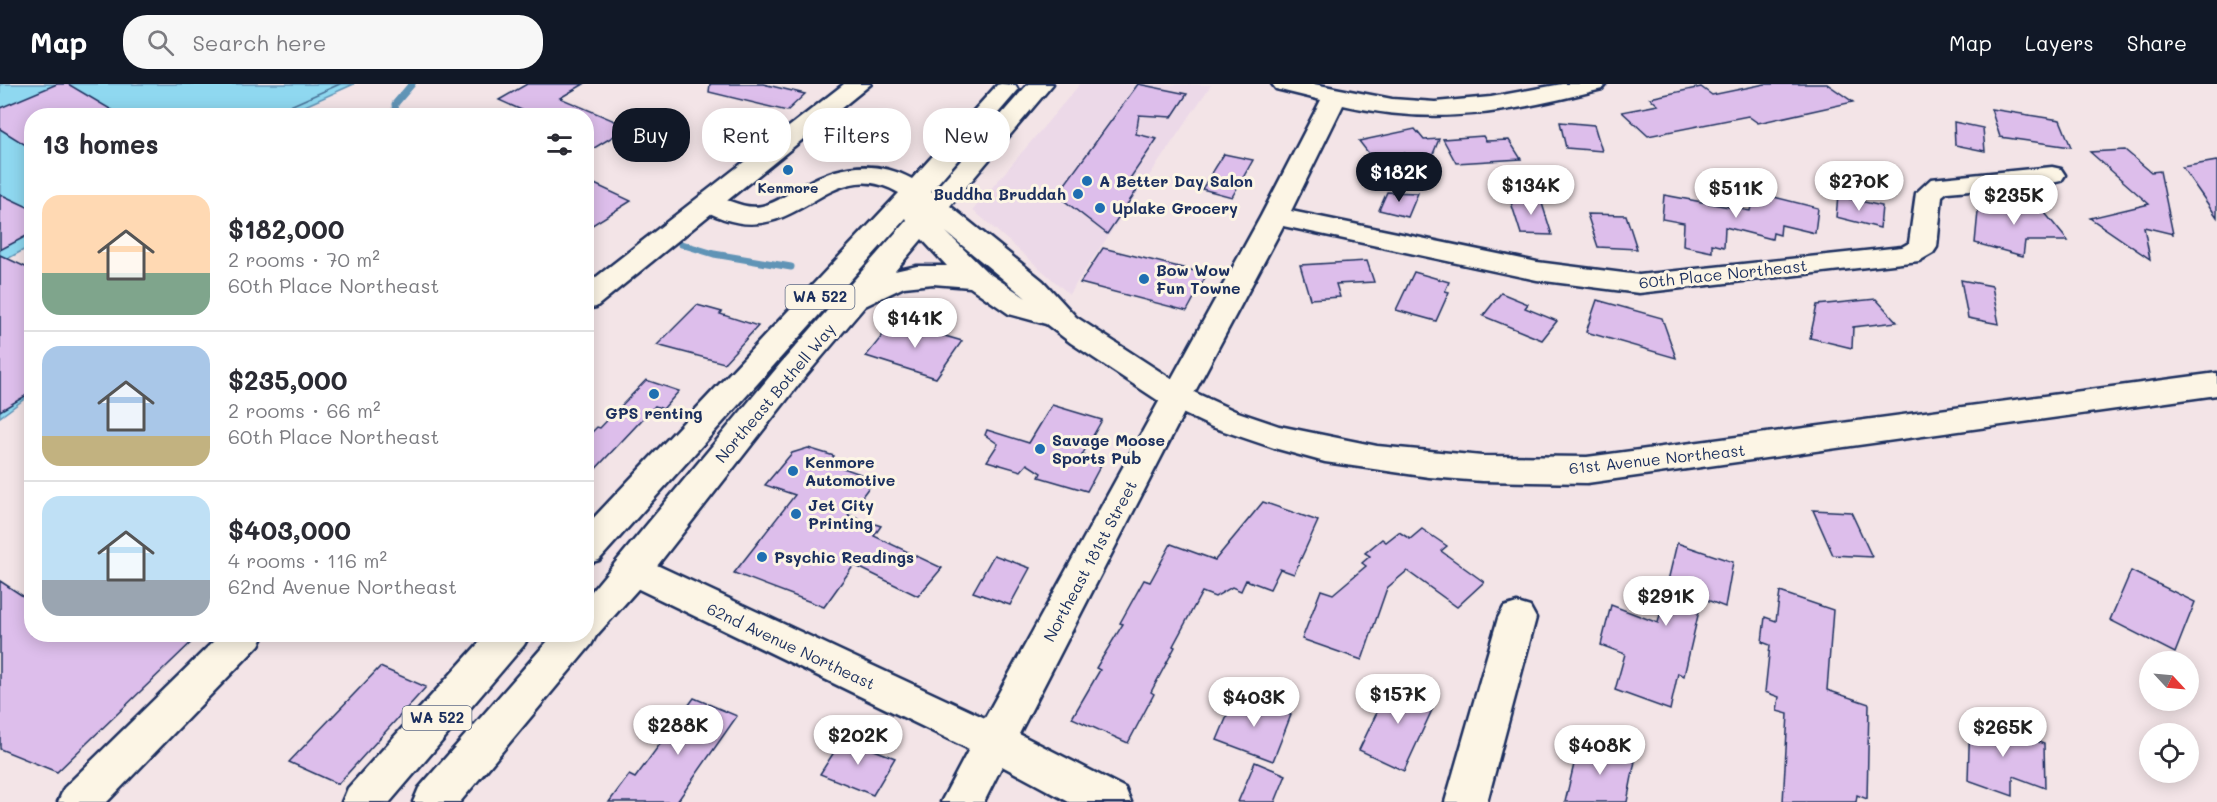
<!DOCTYPE html>
<html lang="en">
<head>
<meta charset="utf-8">
<style>
	body { margin:0; font-family:Mali,sans-serif; background:#f7f7f7; color:#2b2b33; height:100vh; display:flex; flex-direction:column; font-size:22px; white-space:nowrap }
	* { box-sizing:border-box; margin:0 }
	p { font-size:20px; color:#7c7c81 }
	.icon { flex:none; width:33px; height:33px; fill:none; stroke:currentColor; stroke-width:2; stroke-linecap:round; stroke-linejoin:round }
	.map { position:relative; flex:1; overflow:hidden }
	.sheet { position:absolute; left:24px; top:24px; width:570px; height:534px; display:flex; flex-direction:column; background:#fff; border-radius:24px; box-shadow:0 3px 15px #0003 }
	.sheet>* { flex:none }
	.hud { position:absolute; left:612px; top:24px; width:570px; height:54px; display:flex; gap:12px }
	.needle { width:39px; rotate:116deg }
	.fabs { position:absolute; left:2139px; top:567px; display:grid; gap:12px }
	.fabs a { display:grid; place-items:center; width:60px; height:60px; border-radius:50%; background:#fff; box-shadow:0 3px 15px #0003; font-size:30px }
	.price { position:absolute; translate:-50% -51px; padding:0 14px; border-radius:21px; background:#fff; color:#222; font-size:20px; line-height:39px; filter:drop-shadow(0 2px 3px #0008) }
	.price::after { content:''; position:absolute; left:50%; top:36px; width:18px; height:14px; margin-left:-9px; background:inherit; clip-path:polygon(0 0,100% 0,50% 100%) }
	.price.active { background:#111827; color:#fff }
	ul { padding:0; list-style:none }
	li { display:flex; align-items:center; gap:18px; height:150px; padding:0 18px }
	li+li { border-top:2px solid #e1e1e2 }
	li span { display:grid; place-items:center; flex:none; width:168px; height:120px; border-radius:18px; color:#555 }
	li>.icon { margin-inline-start:auto }
	span .icon { width:72px; height:72px; fill:#fffc; stroke-width:1 }
	li b { font-size:26px }
	h2 { display:flex; justify-content:space-between; align-items:center; height:72px; padding:0 18px; font-size:26px }
	.tag { padding:0 21px; border-radius:24px; background:#fff; box-shadow:0 3px 15px #0003; font-size:21px; line-height:54px }
	.tag.active { background:#111827; color:#fff }
	header { display:flex; align-items:center; gap:36px; box-sizing:border-box; height:84px; padding:0 30px; background:#111827; color:#fff }
	header strong { font-size:28px }
	nav { display:flex; gap:33px; margin-inline-start:auto; font-size:21px }
	.search { width:420px; height:54px; background:#f7f7f7; display:flex; align-items:center; gap:15px; box-sizing:border-box; padding:0 21px; border-radius:24px; color:#7c7c81; font-size:22px }
	.map>svg:first-child { display:block }
	.built { fill:#ecd9e8 }
	.water { fill:#8fd8f0; stroke:#6194b6; stroke-width:1.5 }
	.lines { fill:none; stroke-linecap:round; stroke-linejoin:round }
	.shore { stroke:#497398; stroke-width:1.5 }
	.stream { stroke:#6194b6; stroke-width:7 }
	.building { fill:#ddbeeb; stroke:#1b2f5e; stroke-width:1.5 }
	.minor-casing { stroke:#1b2f5e; stroke-width:5 }
	.major-casing { stroke:#1b2f5e; stroke-width:5 }
	.minor { fill:#fcf5e5; fill-rule:evenodd }
	.major { fill:#fcf5e5; fill-rule:evenodd }
	.poi-dot { fill:#1f6fb2; stroke:#fcf5e5; stroke-width:2 }
	.labels { text-anchor:middle; stroke-width:6; stroke-linejoin:round; paint-order:stroke }
	.far-poi-label { font-size:14px; font-weight:bold; fill:#1b2f5e; stroke:#fcf5e5 }
	.shield { fill:#fcf5e5; stroke:#5e6a86; stroke-width:1.5 }
	.shield-label { font-size:15px; font-weight:bold; fill:#1b2f5e }
	.poi-label { font-size:16px; font-weight:bold; fill:#1b2f5e; stroke:#fcf5e5; text-anchor:start }
	.street-label { font-size:16px; fill:#1b2f5e; stroke:#fcf5e5 }
</style>
</head>
<body>
<header>
<strong>Map</strong>
<div class="search"><svg class="icon" aria-label="search" viewBox="0 0 24 24"><circle cx="10" cy="10" r="6"/><path d="M15 15l6 6"/></svg>Search here</div>
<nav><a>Map</a><a>Layers</a><a>Share</a></nav>
</header>
<div class="map">
<svg width="2217" height="718" viewBox="0 0 2217 718">
	<rect width="100%" height="100%" fill="#f3e4e7"/>
	<filter id="ink" filterUnits="userSpaceOnUse"><feTurbulence type="fractalNoise" baseFrequency=".0167" numOctaves="2"/><feDisplacementMap in="SourceGraphic" scale="12" xChannelSelector="R" yChannelSelector="G"/><feConvolveMatrix kernelMatrix="1 2 1 2 8 2 1 2 1" color-interpolation-filters="sRGB"/></filter>
	<g filter="url(#ink)">
		<path class="built" d="M1080 0 1211 1 1069 210 973 126Z"/>
		<path class="water" d="M0 0H354L285 31 32 32 31 162 7 175 31 188V310L0 333Z"/>
		<g class="lines">
			<path class="shore" d="M284 32 288 23 340 0"/>
			<g class="stream">
				<path d="M396 32 395 20 412 0"/>
				<path d="M681 160 714 170 791 183"/>
			</g>
		</g>
		<g class="building">
			<path d="M57 0H68L122 32H32V65L0 45V24Z"/>
			<path d="M527 0H584L560 14 629 43 586 69V32H535L499 16Z"/>
			<path d="M710 0H763L805 10 787 27 709 8Z"/>
			<path d="M1138 0 1187 10 1172 33 1139 31 1136 50 1157 55 1124 103 1137 106 1107 150 1057 111Z"/>
			<path d="M1765 0H1827L1853 18 1758 39 1748 32 1648 52 1622 28 1658 21 1650 14 1701 3 1712 11Z"/>
			<path d="M1991 25 2060 36 2071 63 2000 53Z"/>
			<path d="M1560 38 1594 41 1602 67 1566 64Z"/>
			<path d="M1954 38 1983 44 1985 67 1955 61Z"/>
			<path d="M1415 45 1424 56 1439 55 1429 80 1398 82 1404 69 1373 75 1359 57Z"/>
			<path d="M1483 52 1486 57 1509 56 1521 75 1456 79 1443 55Z"/>
			<path d="M2125 66 2151 88 2160 87 2173 150 2144 143 2150 175 2090 134 2149 120 2090 68Z"/>
			<path d="M1224 70 1253 76 1232 113 1202 105Z"/>
			<path d="M2217 77V133L2182 83Z"/>
			<path d="M586 96 631 117 586 145Z"/>
			<path d="M1387 108 1418 109 1408 133 1379 126Z"/>
			<path d="M1754 108 1818 124 1815 149 1781 141 1780 151 1773 149 1772 155 1725 143 1724 163 1712 160V168L1683 162 1684 139 1662 135 1664 111 1750 127Z"/>
			<path d="M0 110 32 125V149L0 166Z"/>
			<path d="M1509 112 1540 113 1552 151 1521 150Z"/>
			<path d="M1838 112 1882 122 1880 144 1836 133Z"/>
			<path d="M1979 117 2036 118 2068 157H2025L2023 172 1975 159Z"/>
			<path d="M1587 130 1626 131 1637 165 1598 163Z"/>
			<path d="M1103 164 1207 190 1187 227 1080 199Z"/>
			<path d="M0 171 32 186V308L0 327Z"/>
			<path d="M1367 177 1374 198 1336 200 1340 213 1310 215 1300 181Z"/>
			<path d="M1414 188 1449 198 1445 207 1449 208 1436 237 1396 226Z"/>
			<path d="M1961 196 1992 202 1999 240 1968 234Z"/>
			<path d="M1501 209 1528 220 1525 224 1557 237 1542 256 1483 232Z"/>
			<path d="M1876 215 1897 238 1853 243 1852 264 1810 254 1817 221Z"/>
			<path d="M1597 216 1662 234 1676 274 1586 248Z"/>
			<path d="M697 221 722 228 720 230 758 242 724 279 657 261Z"/>
			<path d="M894 237 962 257 936 294 866 272Z"/>
			<path d="M646 296 679 307 663 325 655 322 586 395V354L597 343 600 344Z"/>
			<path d="M1052 321 1102 336 1082 371 1103 377 1087 407 1039 393 1041 389 1027 380 1021 387 987 377 998 360 985 351 987 346 1029 359Z"/>
			<path d="M808 364 834 372 829 379 875 395 848 431 881 442 874 452 942 484 918 512 854 481 824 523 734 489 795 411 765 401 792 369Z"/>
			<path d="M1263 418 1318 437 1294 490 1280 485 1270 505 1246 496 1241 507 1232 503 1215 513 1202 508 1173 562 1175 563 1151 608 1154 610 1128 659 1072 634 1100 586 1096 584 1123 540 1120 539 1144 496 1150 498 1171 460 1215 476Z"/>
			<path d="M1813 426 1851 428 1872 473 1833 471Z"/>
			<path d="M1422 445 1447 462 1441 467 1484 498 1457 523 1407 487 1387 504 1362 576 1302 555 1321 506 1333 510 1366 482 1362 479 1370 472 1365 469 1382 455 1386 458 1399 448 1410 455Z"/>
			<path d="M1677 459 1733 478 1725 523 1702 514 1684 592 1678 589 1670 626 1615 606 1625 570 1601 561 1611 521 1658 539Z"/>
			<path d="M994 471 1030 484 1010 521 973 508Z"/>
			<path d="M2131 487 2195 518 2175 569 2110 536Z"/>
			<path d="M0 497 32 518V550H200L57 688 0 665Z"/>
			<path d="M1780 508 1833 526 1827 606 1869 620 1867 715 1857 711 1856 718H1783L1788 630 1777 627 1779 613 1765 608 1770 561 1762 558 1765 533 1776 537Z"/>
			<path d="M380 583 426 603 338 700 289 678Z"/>
			<path d="M1393 595 1437 615 1404 687 1359 666Z"/>
			<path d="M1236 611 1291 631 1273 677 1217 656Z"/>
			<path d="M694 614 737 632 677 718H609L629 691 635 694Z"/>
			<path d="M1970 633 2044 660 2045 704 2013 692V712L1968 696Z"/>
			<path d="M843 654 895 674 873 711 820 690Z"/>
			<path d="M1580 655 1635 677 1627 718H1565Z"/>
			<path d="M1255 678 1286 691 1275 718H1238Z"/>
		</g>
		<g class="lines">
			<g class="minor-casing">
				<g id="minor">
					<path d="M844 0H871L596 223 586 225V201Z"/>
					<path d="M1272 0H1314L1392 15 1435 18 1491 13 1562 0H1606L1602 5C1510 28 1438 43 1343 21L1291 127 1537 178 1639 191 1902 163 1909 159 1916 109 1931 95 2052 83 2061 85 2065 91 2061 97 2052 99 1947 108 1942 112 1937 163 1933 169 1919 177 1639 209 1537 196 1283 142 1192 313 1019 650 1125 704 1131 718H1069L1002 682 984 718H941L969 665 620 496 615 486 620 476 633 471 646 476 985 634 1261 132 1321 16 1276 5Z"/>
					<path d="M1517 519 1530 523 1536 534 1487 718H1445L1498 534 1504 523Z"/>
					<path d="M221 550H265L259 561 107 718H58L64 704Z"/>
				</g>
			</g>
			<g class="major-casing">
				<g id="major">
					<path d="M1001 0 1015 1 1018 6 931 107 933 108 1028 0H1053L950 122 1043 197 1076 233 1187 305 1235 327 1279 342 1377 362 1482 372 1587 373 2217 289V311L1587 399 1482 397 1429 393 1325 378 1274 364 1212 343 1165 321 1071 259 1046 240 1009 230 970 203 933 200 904 203 865 222 803 295 646 496 596 552 591 561 460 718H413L419 704 554 550H586V514L781 279 907 136 906 134 599 476 586 480V442L899 109C830 68 800 161 724 135 714 131 702 127 697 119L700 113C722 108 740 127 762 122 777 119 790 108 803 101 838 81 876 75 912 95L997 1ZM946 148 1026 214 987 188ZM922 155 947 182H917L895 187Z"/>
					<path d="M487 550H530L524 561 390 718H342L348 704Z"/>
				</g>
			</g>
			<use href="#minor" class="minor"/>
			<use href="#major" class="major"/>
		</g>
	</g>
	<g class="poi-dot">
		<circle cx="788" cy="86" r="6"/>
		<circle cx="1087" cy="97" r="6"/>
		<circle cx="1078" cy="110" r="6"/>
		<circle cx="1100" cy="124" r="6"/>
		<circle cx="1144" cy="195" r="6"/>
		<circle cx="654" cy="310" r="6"/>
		<circle cx="1040" cy="365" r="6"/>
		<circle cx="793" cy="387" r="6"/>
		<circle cx="796" cy="430" r="6"/>
		<circle cx="762" cy="473" r="6"/>
	</g>
	<g class="labels">
		<g class="far-poi-label">
			<text x="788" y="109">Kenmore</text>
		</g>
		<g class="shield">
			<rect x="785.5" y="201" width="69" height="24" rx="4.5"/>
			<rect x="402.5" y="622" width="69" height="24" rx="4.5"/>
		</g>
		<g class="shield-label">
			<text x="820" y="218">WA 522</text>
			<text x="437" y="639">WA 522</text>
		</g>
		<g class="poi-label">
			<text x="1099" y="103">A Better Day Salon</text>
			<text x="1066" y="116" text-anchor="end">Buddha Bruddah</text>
			<text x="1112" y="130">Uplake Grocery</text>
			<text x="1156" y="192">Bow Wow<tspan x="1156" dy="18">Fun Towne</tspan></text>
			<text x="654" y="335" text-anchor="middle">GPS renting</text>
			<text x="1052" y="362">Savage Moose<tspan x="1052" dy="18">Sports Pub</tspan></text>
			<text x="805" y="384">Kenmore<tspan x="805" dy="18">Automotive</tspan></text>
			<text x="808" y="427">Jet City<tspan x="808" dy="18">Printing</tspan></text>
			<text x="774" y="479">Psychic Readings</text>
		</g>
		<g class="street-label">
			<text transform="translate(1723 190) rotate(-6)" y="6">60th Place Northeast</text>
			<text transform="translate(775 309) rotate(-50)" y="6">Northeast Bothell Way</text>
			<text transform="translate(1657 375) rotate(-6)" y="6">61st Avenue Northeast</text>
			<text transform="translate(1090 477) rotate(-62)" y="6">Northeast 181st Street</text>
			<text transform="translate(791 562) rotate(25)" y="6">62nd Avenue Northeast</text>
		</g>
	</g>
</svg>
<div class="fabs">
<a><svg class="needle" viewBox="-14 -14 28 28"><path d="M0-13l5 13h-10z" fill="#e53935"/><path d="M0 13l5-13h-10z" fill="#7c7c81"/></svg></a>
<a><svg class="icon" aria-label="locate" viewBox="0 0 24 24"><circle cx="12" cy="12" r="6"/><path d="M12 2v4M12 18v4M2 12h4M18 12h4"/></svg></a>
</div>
<b class="price active" style="left:1399px;top:119px">$182K</b>
<b class="price" style="left:1859px;top:128px">$270K</b>
<b class="price" style="left:1531px;top:132px">$134K</b>
<b class="price" style="left:1736px;top:135px">$511K</b>
<b class="price" style="left:2014px;top:142px">$235K</b>
<b class="price" style="left:915px;top:265px">$141K</b>
<b class="price" style="left:1666px;top:543px">$291K</b>
<b class="price" style="left:1398px;top:641px">$157K</b>
<b class="price" style="left:1254px;top:644px">$403K</b>
<b class="price" style="left:678px;top:672px">$288K</b>
<b class="price" style="left:2003px;top:674px">$265K</b>
<b class="price" style="left:858px;top:682px">$202K</b>
<b class="price" style="left:1600px;top:692px">$408K</b>
<div class="hud">
<a class="tag active">Buy</a>
<a class="tag">Rent</a>
<a class="tag">Filters</a>
<a class="tag">New</a>
</div>
<section class="sheet">
<h2>13 homes<svg class="icon" aria-label="filters" viewBox="0 0 24 24"><path d="M4 7h16M4 17h16"/><circle cx="9" cy="7" r="2"/><circle cx="15" cy="17" r="2"/></svg></h2>
<ul>
<li><span style="background:linear-gradient(#ffd9b3 65%,#7fa58c 0)"><svg class="icon" aria-label="home" viewBox="0 0 24 24"><path d="M3 11l9-7 9 7M6 9v11h12V9"/></svg></span><div><b>$182,000</b><p>2 rooms · 70 m²</p><p>60th Place Northeast</p></div></li>
<li><span style="background:linear-gradient(#a9c7e8 75%,#c2b280 0)"><svg class="icon" aria-label="home" viewBox="0 0 24 24"><path d="M3 11l9-7 9 7M6 9v11h12V9"/></svg></span><div><b>$235,000</b><p>2 rooms · 66 m²</p><p>60th Place Northeast</p></div></li>
<li><span style="background:linear-gradient(#bfe0f5 70%,#9aa5b1 0)"><svg class="icon" aria-label="home" viewBox="0 0 24 24"><path d="M3 11l9-7 9 7M6 9v11h12V9"/></svg></span><div><b>$403,000</b><p>4 rooms · 116 m²</p><p>62nd Avenue Northeast</p></div></li>
</ul>
</section>
</div>
</body>
</html>
